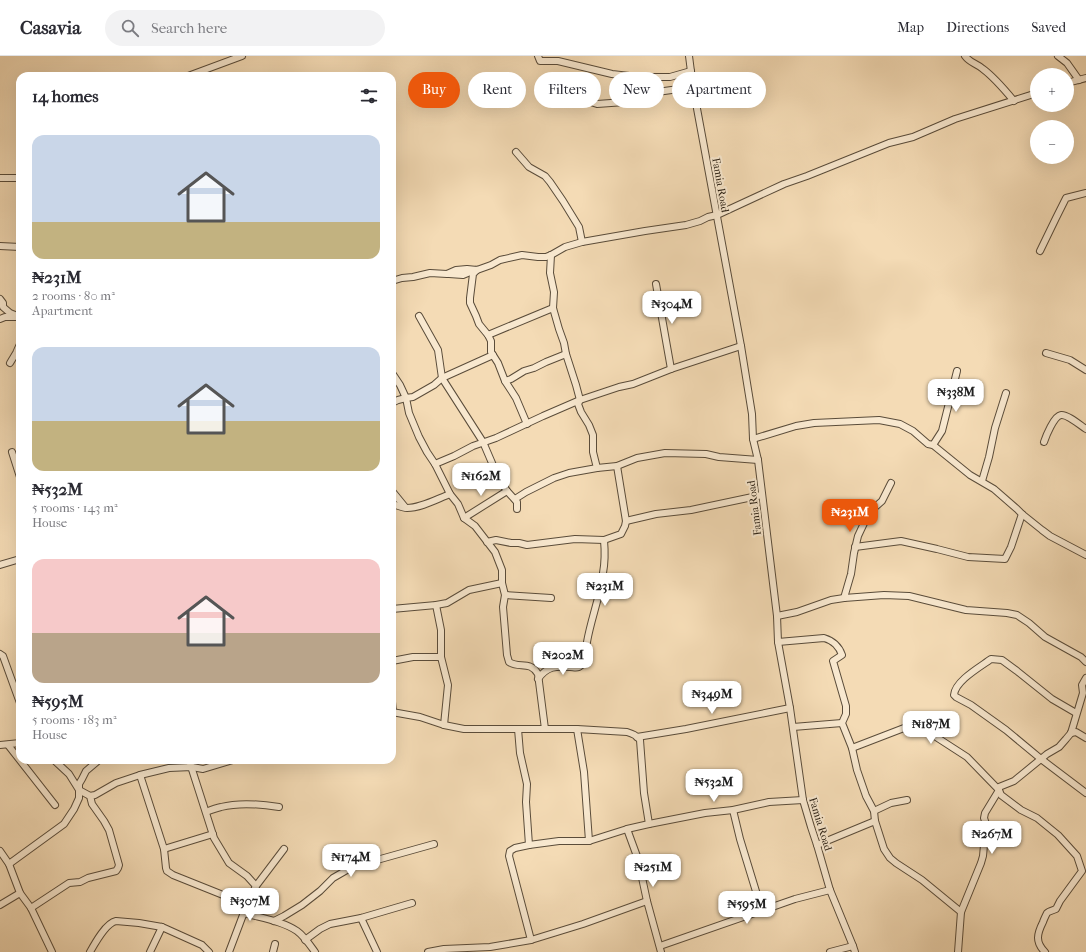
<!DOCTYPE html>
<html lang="en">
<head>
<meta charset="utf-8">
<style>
	body { margin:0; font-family:"IM FELL French Canon",serif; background:#f2f2f3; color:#2b2b33; height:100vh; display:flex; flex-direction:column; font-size:15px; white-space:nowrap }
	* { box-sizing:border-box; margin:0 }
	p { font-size:13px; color:#7c7c81 }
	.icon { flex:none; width:22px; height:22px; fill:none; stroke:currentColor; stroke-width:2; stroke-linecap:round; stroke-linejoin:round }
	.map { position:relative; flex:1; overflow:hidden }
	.details { position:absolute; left:16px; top:16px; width:380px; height:692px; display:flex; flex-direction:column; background:#fff; border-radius:12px; box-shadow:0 4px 16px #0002 }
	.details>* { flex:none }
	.guide { position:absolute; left:408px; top:16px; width:380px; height:36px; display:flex; gap:8px }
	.fabs { position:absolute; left:1030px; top:12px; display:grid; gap:8px }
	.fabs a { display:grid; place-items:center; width:44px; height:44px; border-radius:50%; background:#fff; box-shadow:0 4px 16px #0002; font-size:20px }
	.price { position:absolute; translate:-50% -34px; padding:0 9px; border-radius:8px; background:#fff; color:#222; font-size:13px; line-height:26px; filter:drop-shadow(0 1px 2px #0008) }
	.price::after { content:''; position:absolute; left:50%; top:24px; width:12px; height:9px; margin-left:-6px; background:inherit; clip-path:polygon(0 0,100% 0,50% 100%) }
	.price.active { background:#ea580c; color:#fff }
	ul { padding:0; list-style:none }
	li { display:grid; align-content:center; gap:8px; height:212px; padding:0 16px }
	li span { display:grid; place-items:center; height:124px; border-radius:12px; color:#555 }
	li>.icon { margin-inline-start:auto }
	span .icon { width:72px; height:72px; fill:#fffc; stroke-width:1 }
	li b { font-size:17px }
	h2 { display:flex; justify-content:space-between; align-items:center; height:48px; padding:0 16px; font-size:17px }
	.chip { padding:0 14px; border-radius:18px; background:#fff; box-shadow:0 4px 16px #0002; font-size:14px; line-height:36px }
	.chip.active { background:#ea580c; color:#fff }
	header { display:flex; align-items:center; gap:24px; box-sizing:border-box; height:56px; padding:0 20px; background:#fff; border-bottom:1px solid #e1e1e2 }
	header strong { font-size:19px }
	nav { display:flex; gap:22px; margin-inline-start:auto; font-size:14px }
	.search { width:280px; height:36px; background:#f2f2f3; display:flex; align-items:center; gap:10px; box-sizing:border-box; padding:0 14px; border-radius:22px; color:#7c7c81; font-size:15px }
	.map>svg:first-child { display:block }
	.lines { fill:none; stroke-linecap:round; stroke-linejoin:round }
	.street-casing { stroke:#5a4c3a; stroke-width:8 }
	.street { stroke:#f8e8cf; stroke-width:6 }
	.labels { text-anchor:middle; stroke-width:4; stroke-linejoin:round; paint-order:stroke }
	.street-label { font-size:11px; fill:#271d11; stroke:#f8e8cf }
</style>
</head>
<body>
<header>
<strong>Casavia</strong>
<div class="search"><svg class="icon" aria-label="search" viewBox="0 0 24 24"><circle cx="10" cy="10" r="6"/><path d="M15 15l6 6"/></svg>Search here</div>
<nav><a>Map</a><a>Directions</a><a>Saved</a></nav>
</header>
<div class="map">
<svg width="1086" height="896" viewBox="0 0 1086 896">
	<rect width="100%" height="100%" fill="#f4dbb5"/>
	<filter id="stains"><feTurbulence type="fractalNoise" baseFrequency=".005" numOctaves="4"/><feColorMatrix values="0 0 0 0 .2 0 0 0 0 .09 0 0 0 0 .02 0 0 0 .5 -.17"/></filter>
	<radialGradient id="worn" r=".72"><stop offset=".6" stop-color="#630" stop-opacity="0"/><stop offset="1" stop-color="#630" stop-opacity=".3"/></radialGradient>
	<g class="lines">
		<g class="street-casing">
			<g id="street">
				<path d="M538 0 540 5H558L612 18 638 21H670L691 15"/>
				<path d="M689 0 693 31 741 290 752 358 753 383 758 404 777 560 778 586 790 652 803 744 811 771 817 789 830 834 853 890 855 896"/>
				<path d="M965 0C970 7 976 7 983 13 995 22 1004 33 1014 45"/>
				<path d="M1058 0 1067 7 1079 24"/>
				<path d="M188 20 242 0"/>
				<path d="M1067 27 1086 22"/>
				<path d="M578 42 597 48 625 46 650 37 693 31"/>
				<path d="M516 96 529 111 545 120 550 126 563 145 579 171 582 186"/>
				<path d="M0 122H20"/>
				<path d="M0 190 20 191"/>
				<path d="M1040 195 1056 162 1066 142 1086 137"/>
				<path d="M551 199 550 217 554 236 553 252 559 273 564 287 566 298 576 329 580 344 578 348 581 356 589 369 593 379V396L597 412"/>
				<path d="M477 214 473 218 470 242V247L476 260 479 268 488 279 491 285V296L498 307 505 325 516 342 527 368"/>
				<path d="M449 218 463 219 475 214"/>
				<path d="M392 225 402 222 413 221 430 217 447 218 456 214 467 213 477 214 491 209 500 204 522 199 538 201H546L551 199 565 191 582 186 645 175 686 169 700 165 708 161 717 159 784 128 807 120 889 87 913 81 955 63 1037 37"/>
				<path d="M656 228 671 313"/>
				<path d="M0 243 3 247V251L10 257 20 261"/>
				<path d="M419 260 438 294 442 322 483 386 498 421 507 435 517 446V453"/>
				<path d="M0 263 5 261H18"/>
				<path d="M488 279 553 252"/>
				<path d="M1046 297 1070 304 1086 314"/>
				<path d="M10 307 16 297 20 288"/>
				<path d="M392 317 400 329 406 342 409 357 419 381 427 396 435 408 450 438 458 448 464 462 475 470 495 496 502 514V527L505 539 503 551 507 599 509 606C519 613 530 604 538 618L545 673"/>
				<path d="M505 325 511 323 524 315 534 312 546 306 566 298"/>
				<path d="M392 347 398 344 406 342 413 341 434 329 442 322 493 299"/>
				<path d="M753 383 796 370 814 367 879 364 900 368 913 375 928 388 933 389 970 419 994 433 1017 453 1022 458 1042 474 1050 480 1086 499"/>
				<path d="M1044 386C1046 380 1054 360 1061 359 1067 358 1080 369 1086 373"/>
				<path d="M933 389 942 375 957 315"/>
				<path d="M12 396 20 421"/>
				<path d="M435 408 454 400 473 390 496 382 543 360 580 344 619 331 633 328 671 313 741 290"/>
				<path d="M982 425 989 401 995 372 1006 337"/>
				<path d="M392 435 405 451"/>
				<path d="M515 443 526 436 554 422 569 417 597 412 617 410 637 402 665 397 706 398 719 401 758 404"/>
				<path d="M392 448C397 449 402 452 407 452 421 452 437 443 450 438"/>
				<path d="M464 462 507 435"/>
				<path d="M626 465 656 458 691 454 762 439"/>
				<path d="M487 486 496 484 511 487H519L527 489 575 483 604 484 621 478 625 470 626 465 617 410"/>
				<path d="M855 491 901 485 937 493 968 501 1005 503 1011 491 1022 458"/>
				<path d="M0 509 20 503"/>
				<path d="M505 539 551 542"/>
				<path d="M844 542 851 518 854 497 858 480 866 463 874 452 882 445 891 427"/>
				<path d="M436 549 441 574V601L448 629 444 669"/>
				<path d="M392 553 436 549 447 547 469 534 502 527"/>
				<path d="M777 560 797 556 831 544 844 542 884 539 909 540 966 554 1007 557 1017 559 1029 567 1045 581 1081 601 1086 606"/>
				<path d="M778 586 824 582C834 585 839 590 842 599L833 605 846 650V658L842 667 852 692 857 714 866 740 874 755 875 765 884 793 890 802 896 807 922 824 961 856"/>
				<path d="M0 598 3 600 20 647"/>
				<path d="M392 605 413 601H441"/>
				<path d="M538 623C547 610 556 610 570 611 573 611 576 612 579 611 580 610 583 608 584 607 587 601 586 592 587 586 591 563 600 541 603 517 605 506 605 495 604 484"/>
				<path d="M392 646 393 656"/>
				<path d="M392 656 420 661 444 669 464 673H577L627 676C633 678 636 679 640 684L644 737 649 768"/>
				<path d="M1076 657 1052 643 1017 615 1002 604 991 603C980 611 955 625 954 639L956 641 971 649 1006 674 1041 703 1086 737"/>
				<path d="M793 671 842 667"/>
				<path d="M518 673 520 697 527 728 526 746 529 789"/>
				<path d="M577 673 584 716 589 785"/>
				<path d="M1071 677 1076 676 1086 682"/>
				<path d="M637 681 686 673 790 652"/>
				<path d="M0 689 20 687"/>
				<path d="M8 689 55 749"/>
				<path d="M852 692 904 672 921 673 933 679 967 701 999 734 1001 739 1021 754 1037 762 1058 779 1077 800 1082 815 1060 845 1056 853C1054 854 1049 855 1047 857 1046 859 1044 863 1043 866 1037 878 1035 886 1045 896"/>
				<path d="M189 704 214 782 229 807 247 820 256 830"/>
				<path d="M304 704H311"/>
				<path d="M140 719 164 793 166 812 167 815 173 819 233 843 246 851"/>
				<path d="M90 740 95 739 116 727 140 719 169 712 192 711 203 713 233 704"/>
				<path d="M733 754 740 783 762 855"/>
				<path d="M874 755 891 747 907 744"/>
				<path d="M206 756C211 754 216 752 221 751 240 746 260 748 279 751"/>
				<path d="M627 773 638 803 647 845 661 896"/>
				<path d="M817 789 875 765"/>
				<path d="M164 793 213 778"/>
				<path d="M0 795 9 808 20 837 31 852 52 896"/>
				<path d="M9 808 64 768 74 753 79 742V728L82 723 86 715 99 704"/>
				<path d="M0 849 20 837"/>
				<path d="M31 852 69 827 80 826 88 822 116 815 118 812 119 809 109 774 104 765 92 748 90 740 79 734 69 718 54 704"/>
				<path d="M244 857C261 862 282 865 297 875 304 880 310 889 315 896"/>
				<path d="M361 862 377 896"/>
				<path d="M274 865 284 860 302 849 320 835 333 822 352 811 434 788"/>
				<path d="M305 884 320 873 330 868 361 862 412 847"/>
				<path d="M531 884 509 800 510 795 515 792 529 789 559 785H589L627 773 649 768 705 757 733 754 769 746 803 744"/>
				<path d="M660 890 795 843 830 834"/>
				<path d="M90 896C95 887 106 867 116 865L139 867 162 871 202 889 209 896"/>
				<path d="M150 896 162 871"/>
				<path d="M229 896 246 851 256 830 284 793"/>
				<path d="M273 896 275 888"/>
				<path d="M428 896 444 893 490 891 531 884 583 868 647 845"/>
				<path d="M830 896 853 890"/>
				<path d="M958 896 961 856 981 807 983 800 986 768 984 762 985 757 999 734V731L1014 725 1047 698 1059 691 1066 683 1071 677 1083 637 1082 629 1086 622"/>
			</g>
		</g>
		<use href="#street" class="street"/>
	</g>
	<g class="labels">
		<g class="street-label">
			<text transform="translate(721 129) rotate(80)" y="4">Famia Road</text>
			<text transform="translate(754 452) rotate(-97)" y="4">Famia Road</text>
			<text transform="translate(821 768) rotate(73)" y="4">Famia Road</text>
		</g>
	</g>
	<rect width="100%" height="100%" filter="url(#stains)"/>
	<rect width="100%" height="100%" fill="url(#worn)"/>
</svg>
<div class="fabs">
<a>+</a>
<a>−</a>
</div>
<b class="price" style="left:672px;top:269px">₦304M</b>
<b class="price" style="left:956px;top:357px">₦338M</b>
<b class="price" style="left:481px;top:441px">₦162M</b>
<b class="price active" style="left:850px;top:477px">₦231M</b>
<b class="price" style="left:605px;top:551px">₦231M</b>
<b class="price" style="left:563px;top:620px">₦202M</b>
<b class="price" style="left:712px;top:659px">₦349M</b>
<b class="price" style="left:931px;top:689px">₦187M</b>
<b class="price" style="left:714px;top:747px">₦532M</b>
<b class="price" style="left:992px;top:799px">₦267M</b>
<b class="price" style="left:351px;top:822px">₦174M</b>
<b class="price" style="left:653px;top:832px">₦251M</b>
<b class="price" style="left:250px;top:866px">₦307M</b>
<b class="price" style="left:747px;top:869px">₦595M</b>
<div class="guide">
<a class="chip active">Buy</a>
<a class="chip">Rent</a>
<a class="chip">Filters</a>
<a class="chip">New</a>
<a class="chip">Apartment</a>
</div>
<section class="details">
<h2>14 homes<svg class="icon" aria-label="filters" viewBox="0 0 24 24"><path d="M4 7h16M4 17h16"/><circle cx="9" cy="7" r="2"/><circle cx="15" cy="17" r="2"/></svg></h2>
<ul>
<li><span style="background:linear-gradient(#c9d6e8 70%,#c2b280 0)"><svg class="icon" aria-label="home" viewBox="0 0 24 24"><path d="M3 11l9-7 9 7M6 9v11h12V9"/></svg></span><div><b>₦231M</b><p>2 rooms · 80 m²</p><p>Apartment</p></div></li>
<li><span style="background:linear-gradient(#c9d6e8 60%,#c2b280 0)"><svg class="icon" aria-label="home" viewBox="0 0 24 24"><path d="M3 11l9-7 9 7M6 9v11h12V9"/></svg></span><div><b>₦532M</b><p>5 rooms · 143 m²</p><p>House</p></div></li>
<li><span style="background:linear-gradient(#f6c9c9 60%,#b9a48a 0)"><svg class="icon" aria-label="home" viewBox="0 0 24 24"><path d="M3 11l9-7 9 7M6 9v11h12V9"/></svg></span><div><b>₦595M</b><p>5 rooms · 183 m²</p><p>House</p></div></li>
</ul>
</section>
</div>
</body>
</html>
